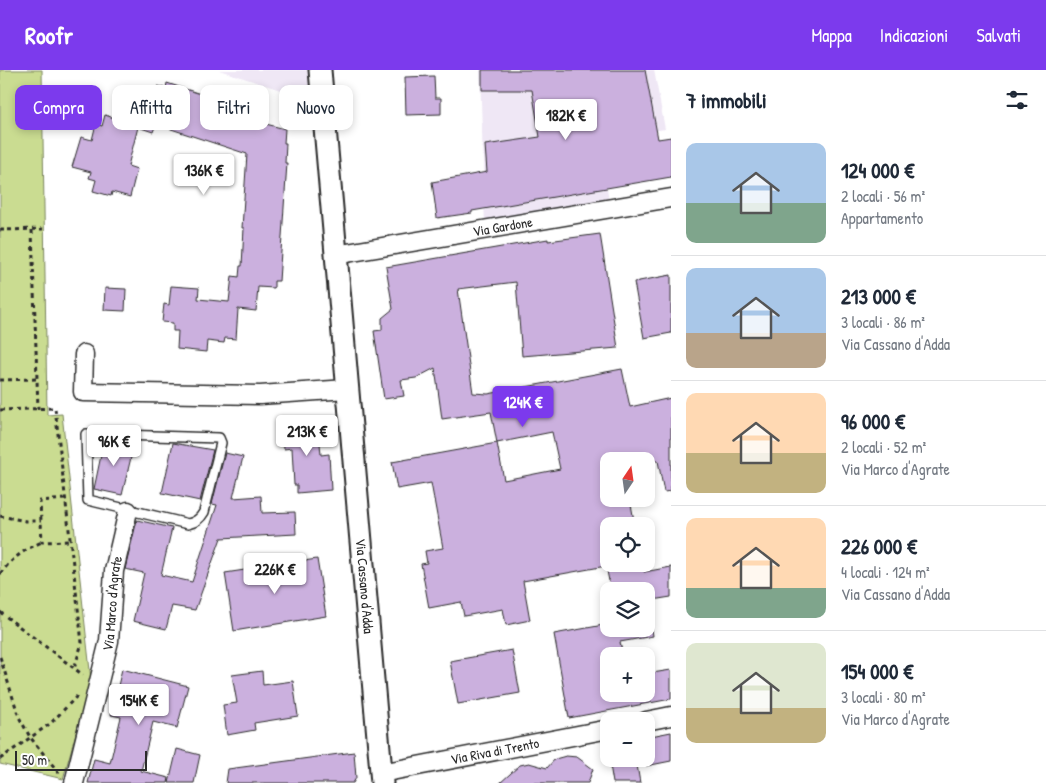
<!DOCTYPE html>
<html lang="it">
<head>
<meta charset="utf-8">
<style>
	body { margin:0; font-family:"Patrick Hand",sans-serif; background:#f6f6f7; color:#1f2937; height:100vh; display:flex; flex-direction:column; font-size:19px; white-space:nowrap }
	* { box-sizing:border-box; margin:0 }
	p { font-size:16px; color:#747a83 }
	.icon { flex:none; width:28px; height:28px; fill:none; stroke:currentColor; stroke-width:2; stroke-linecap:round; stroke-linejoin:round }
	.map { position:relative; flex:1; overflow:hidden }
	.panel { display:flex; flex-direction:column; background:#fff; width:375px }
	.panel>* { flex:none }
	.guide { position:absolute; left:15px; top:15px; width:475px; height:45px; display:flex; gap:10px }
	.needle { width:32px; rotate:13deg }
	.tools { position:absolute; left:600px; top:382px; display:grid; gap:10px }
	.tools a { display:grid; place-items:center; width:55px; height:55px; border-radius:10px; background:#fff; box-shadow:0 2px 8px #0003; font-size:25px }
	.scale { position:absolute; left:15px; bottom:12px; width:132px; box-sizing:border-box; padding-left:5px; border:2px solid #2b2b2b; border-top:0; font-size:14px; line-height:18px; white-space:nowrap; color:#2b2b2b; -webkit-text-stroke:4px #fff; paint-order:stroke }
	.price { position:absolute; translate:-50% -42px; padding:0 11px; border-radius:5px; background:#fff; color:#222; font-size:16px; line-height:32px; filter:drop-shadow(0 1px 2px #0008) }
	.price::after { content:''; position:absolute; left:50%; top:30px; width:15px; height:11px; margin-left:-8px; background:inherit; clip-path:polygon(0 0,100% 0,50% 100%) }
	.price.active { background:#7c3aed; color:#fff }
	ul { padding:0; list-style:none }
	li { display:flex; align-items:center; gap:15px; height:125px; padding:0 15px }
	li+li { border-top:1px solid #e0e1e3 }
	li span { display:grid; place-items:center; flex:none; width:140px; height:100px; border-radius:10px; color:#555 }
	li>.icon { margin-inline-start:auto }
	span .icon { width:60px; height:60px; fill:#fffc; stroke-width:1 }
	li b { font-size:21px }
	h2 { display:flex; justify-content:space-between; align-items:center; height:60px; padding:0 15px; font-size:21px }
	.pill { padding:0 18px; border-radius:10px; background:#fff; box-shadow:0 2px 8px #0003; font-size:18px; line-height:45px }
	.pill.active { background:#7c3aed; color:#fff }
	header { display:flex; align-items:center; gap:30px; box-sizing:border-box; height:70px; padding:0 25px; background:#7c3aed; color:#fff }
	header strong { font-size:24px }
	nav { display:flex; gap:28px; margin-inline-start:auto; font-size:18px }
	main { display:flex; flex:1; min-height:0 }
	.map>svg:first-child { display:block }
	.built { fill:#efe7f5 }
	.green { fill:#cadc91; stroke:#7a845e }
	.building { fill:#cbb0de; stroke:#2b2b2b; fill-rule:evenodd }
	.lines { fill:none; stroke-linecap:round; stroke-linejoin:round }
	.service-casing { stroke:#2b2b2b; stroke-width:12 }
	.minor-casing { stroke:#2b2b2b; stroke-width:21 }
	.tertiary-casing { stroke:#2b2b2b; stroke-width:25 }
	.path { stroke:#2b2b2b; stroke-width:3; stroke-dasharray:4 4; stroke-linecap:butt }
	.service { stroke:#fff; stroke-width:9 }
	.minor { stroke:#fff; stroke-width:18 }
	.tertiary { stroke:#fff; stroke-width:21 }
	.labels { text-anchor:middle; stroke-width:4.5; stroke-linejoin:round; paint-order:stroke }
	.street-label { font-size:14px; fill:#2b2b2b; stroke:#fff }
</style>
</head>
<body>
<header>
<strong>Roofr</strong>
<nav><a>Mappa</a><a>Indicazioni</a><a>Salvati</a></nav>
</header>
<main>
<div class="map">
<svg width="671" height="713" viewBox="0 0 671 713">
	<rect width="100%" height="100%" fill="#fff"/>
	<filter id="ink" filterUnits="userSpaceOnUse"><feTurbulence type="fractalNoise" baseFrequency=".02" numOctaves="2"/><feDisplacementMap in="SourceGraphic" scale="10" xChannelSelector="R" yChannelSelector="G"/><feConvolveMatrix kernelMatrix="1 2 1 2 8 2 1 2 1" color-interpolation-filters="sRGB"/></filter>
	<g filter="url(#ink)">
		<g class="built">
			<path d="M219 0H309L312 31 296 25Z"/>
			<path d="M480 0H654L665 59 598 70 610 136 485 157Z"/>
		</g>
		<path class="green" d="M0 0H42L47 345 62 344 91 610 63 709 0 694Z"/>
		<g class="building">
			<path d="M482 0H645L658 69 671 67V107L472 141V143L437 148 432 112 487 102 485 75 540 67 532 20H482Z"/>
			<path d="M434 6 435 28H441V44L406 45 405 7Z"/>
			<path d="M167 13 259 43 258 48 267 51 266 54 285 59 284 73H286L285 93H287L279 211H274V218L258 217 256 241 238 239 236 269 225 268 224 273 207 271 206 282 177 279 178 261H173V253L162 252 164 234 169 235 171 216 199 218 198 229 229 232 232 206 239 207 240 196H242L244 158H242L247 84 156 54 153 62 138 57 128 96 137 99 130 127 112 122 111 126 93 121 96 110 89 108 91 102 72 97 81 67 92 70 96 54 102 56 105 45 123 51 132 24 154 31 158 16 166 18Z"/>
			<path d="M600 164 618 278 522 286 516 212 458 219 473 323 488 324 622 299 630 337 671 328V421L664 422 658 391H609V429H630L635 456H609V494H642L644 502 671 497V527L646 531V521H611L606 496 523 511 530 550 506 555 503 539 464 546 461 532 429 538 421 494 427 493 425 481 443 478 431 413 397 419 392 392 497 373 491 342 442 349 435 298 416 308 401 310 404 326 384 329 374 261 382 260V248L393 239 386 197 548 169V171ZM552 362 560 399 504 410 497 373Z"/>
			<path d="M671 205V263L644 268 634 212Z"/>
			<path d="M105 218 126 219 125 241 104 240Z"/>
			<path d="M318 351 321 385 329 384 331 420 297 423V415H294L292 378 284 379 282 354Z"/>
			<path d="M104 371H120L134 375 122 425 94 419Z"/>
			<path d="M173 373 213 380 200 431 162 423Z"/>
			<path d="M225 383 243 387 233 428 261 426 262 443 295 442 296 464 221 468 195 540 172 536 166 559 133 551 144 503 125 499 137 450 172 458 161 505 192 512 217 435 212 434Z"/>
			<path d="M317 489 326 546 234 561 225 503Z"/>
			<path d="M609 554V559H652L653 566 620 572 623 586H609V624H646V604L671 600V629L569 648 554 564Z"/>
			<path d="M512 580 520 623 458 634 450 591Z"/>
			<path d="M122 599 188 616 177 658 153 652 141 701 169 708 168 713H88L94 689 110 693 121 647 111 645Z"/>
			<path d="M262 601 263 615 293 611 298 646 254 653 255 660 227 665 223 635 237 633 232 605Z"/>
			<path d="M671 662V691L646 696V667Z"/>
			<path d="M177 679 200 685 194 713H169Z"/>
			<path d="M354 682 356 708 353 713H226L228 699Z"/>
			<path d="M566 686 577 687 593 699 588 713H500L520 695 529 693 547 698 555 689Z"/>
			<path d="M609 689H636L640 713H613Z"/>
		</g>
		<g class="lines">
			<g class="service-casing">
				<path id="service" d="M86 364 219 368 221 373 204 442C200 449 196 452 188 454L88 430Z"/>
			</g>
			<g class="minor-casing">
				<g id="minor">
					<path id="s1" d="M335 185 671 128"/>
					<path d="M84 284 83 322 260 325 347 319"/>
					<path d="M646 651 671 646"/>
					<path id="s2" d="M381 703 609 659"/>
					<path id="s3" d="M74 713 109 571 114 501 128 441"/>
				</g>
			</g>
			<g class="tertiary-casing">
				<g id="tertiary">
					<path id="s4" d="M320 0 382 713"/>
				</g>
			</g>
			<g class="path">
				<path d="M0 160 43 159"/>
				<path d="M32 160 38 339"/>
				<path d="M0 310 37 309"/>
				<path d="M0 340 55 338 82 573 74 599"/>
				<path d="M65 429 40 431 42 472 70 471"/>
				<path d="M0 446 26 451H41"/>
				<path d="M0 504C13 488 23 480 42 472"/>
				<path d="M0 542 83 605"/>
				<path d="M0 587 19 647 30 667 59 703"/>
				<path d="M0 689 51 653 77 626"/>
			</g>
			<use href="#service" class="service"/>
			<use href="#minor" class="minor"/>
			<use href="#tertiary" class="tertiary"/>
		</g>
	</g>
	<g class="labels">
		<g class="street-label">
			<text dy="5" stroke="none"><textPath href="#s1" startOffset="170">Via Gardone</textPath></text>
			<text dy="5" stroke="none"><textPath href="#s4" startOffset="518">Via Cassano d'Adda</textPath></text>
			<text dy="5" stroke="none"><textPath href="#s3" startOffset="184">Via Marco d'Agrate</textPath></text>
			<text dy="5" stroke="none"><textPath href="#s2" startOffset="116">Via Riva di Trento</textPath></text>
		</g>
	</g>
</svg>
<div class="tools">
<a><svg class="needle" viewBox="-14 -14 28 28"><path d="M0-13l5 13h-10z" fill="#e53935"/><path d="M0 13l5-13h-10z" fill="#747a83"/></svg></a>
<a><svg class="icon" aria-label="locate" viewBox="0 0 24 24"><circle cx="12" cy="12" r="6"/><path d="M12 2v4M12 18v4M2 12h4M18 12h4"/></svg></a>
<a><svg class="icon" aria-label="layers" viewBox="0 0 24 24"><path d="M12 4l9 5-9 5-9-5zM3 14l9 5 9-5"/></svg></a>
<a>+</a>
<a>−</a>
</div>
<div class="scale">50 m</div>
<b class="price" style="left:566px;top:71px">182K €</b>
<b class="price" style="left:204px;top:126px">136K €</b>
<b class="price active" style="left:523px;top:358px">124K €</b>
<b class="price" style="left:307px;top:387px">213K €</b>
<b class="price" style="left:114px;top:397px">96K €</b>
<b class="price" style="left:275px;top:525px">226K €</b>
<b class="price" style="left:139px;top:656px">154K €</b>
<div class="guide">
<a class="pill active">Compra</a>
<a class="pill">Affitta</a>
<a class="pill">Filtri</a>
<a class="pill">Nuovo</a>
</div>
</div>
<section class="panel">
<h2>7 immobili<svg class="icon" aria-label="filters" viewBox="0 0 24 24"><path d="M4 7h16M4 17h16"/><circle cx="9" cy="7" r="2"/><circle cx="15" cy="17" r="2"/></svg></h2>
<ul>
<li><span style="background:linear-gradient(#a9c7e8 60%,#7fa58c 0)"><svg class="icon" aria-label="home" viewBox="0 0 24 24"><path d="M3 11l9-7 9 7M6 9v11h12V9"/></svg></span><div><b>124 000 €</b><p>2 locali · 56 m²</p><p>Appartamento</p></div></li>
<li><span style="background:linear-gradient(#a9c7e8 65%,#b9a48a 0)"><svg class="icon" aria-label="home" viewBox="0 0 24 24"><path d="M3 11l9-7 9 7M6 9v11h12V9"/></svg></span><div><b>213 000 €</b><p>3 locali · 86 m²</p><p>Via Cassano d'Adda</p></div></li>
<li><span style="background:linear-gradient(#ffd9b3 60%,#c2b280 0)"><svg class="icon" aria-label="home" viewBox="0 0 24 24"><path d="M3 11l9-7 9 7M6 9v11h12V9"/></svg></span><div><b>96 000 €</b><p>2 locali · 52 m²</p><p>Via Marco d'Agrate</p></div></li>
<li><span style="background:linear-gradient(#ffd9b3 70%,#7fa58c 0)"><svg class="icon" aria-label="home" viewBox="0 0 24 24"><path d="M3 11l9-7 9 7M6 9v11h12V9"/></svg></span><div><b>226 000 €</b><p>4 locali · 124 m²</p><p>Via Cassano d'Adda</p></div></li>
<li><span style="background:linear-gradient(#dfe7d0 65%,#c2b280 0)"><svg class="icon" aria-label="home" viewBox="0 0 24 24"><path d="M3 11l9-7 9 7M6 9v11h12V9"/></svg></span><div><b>154 000 €</b><p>3 locali · 80 m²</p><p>Via Marco d'Agrate</p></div></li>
</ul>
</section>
</main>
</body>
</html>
